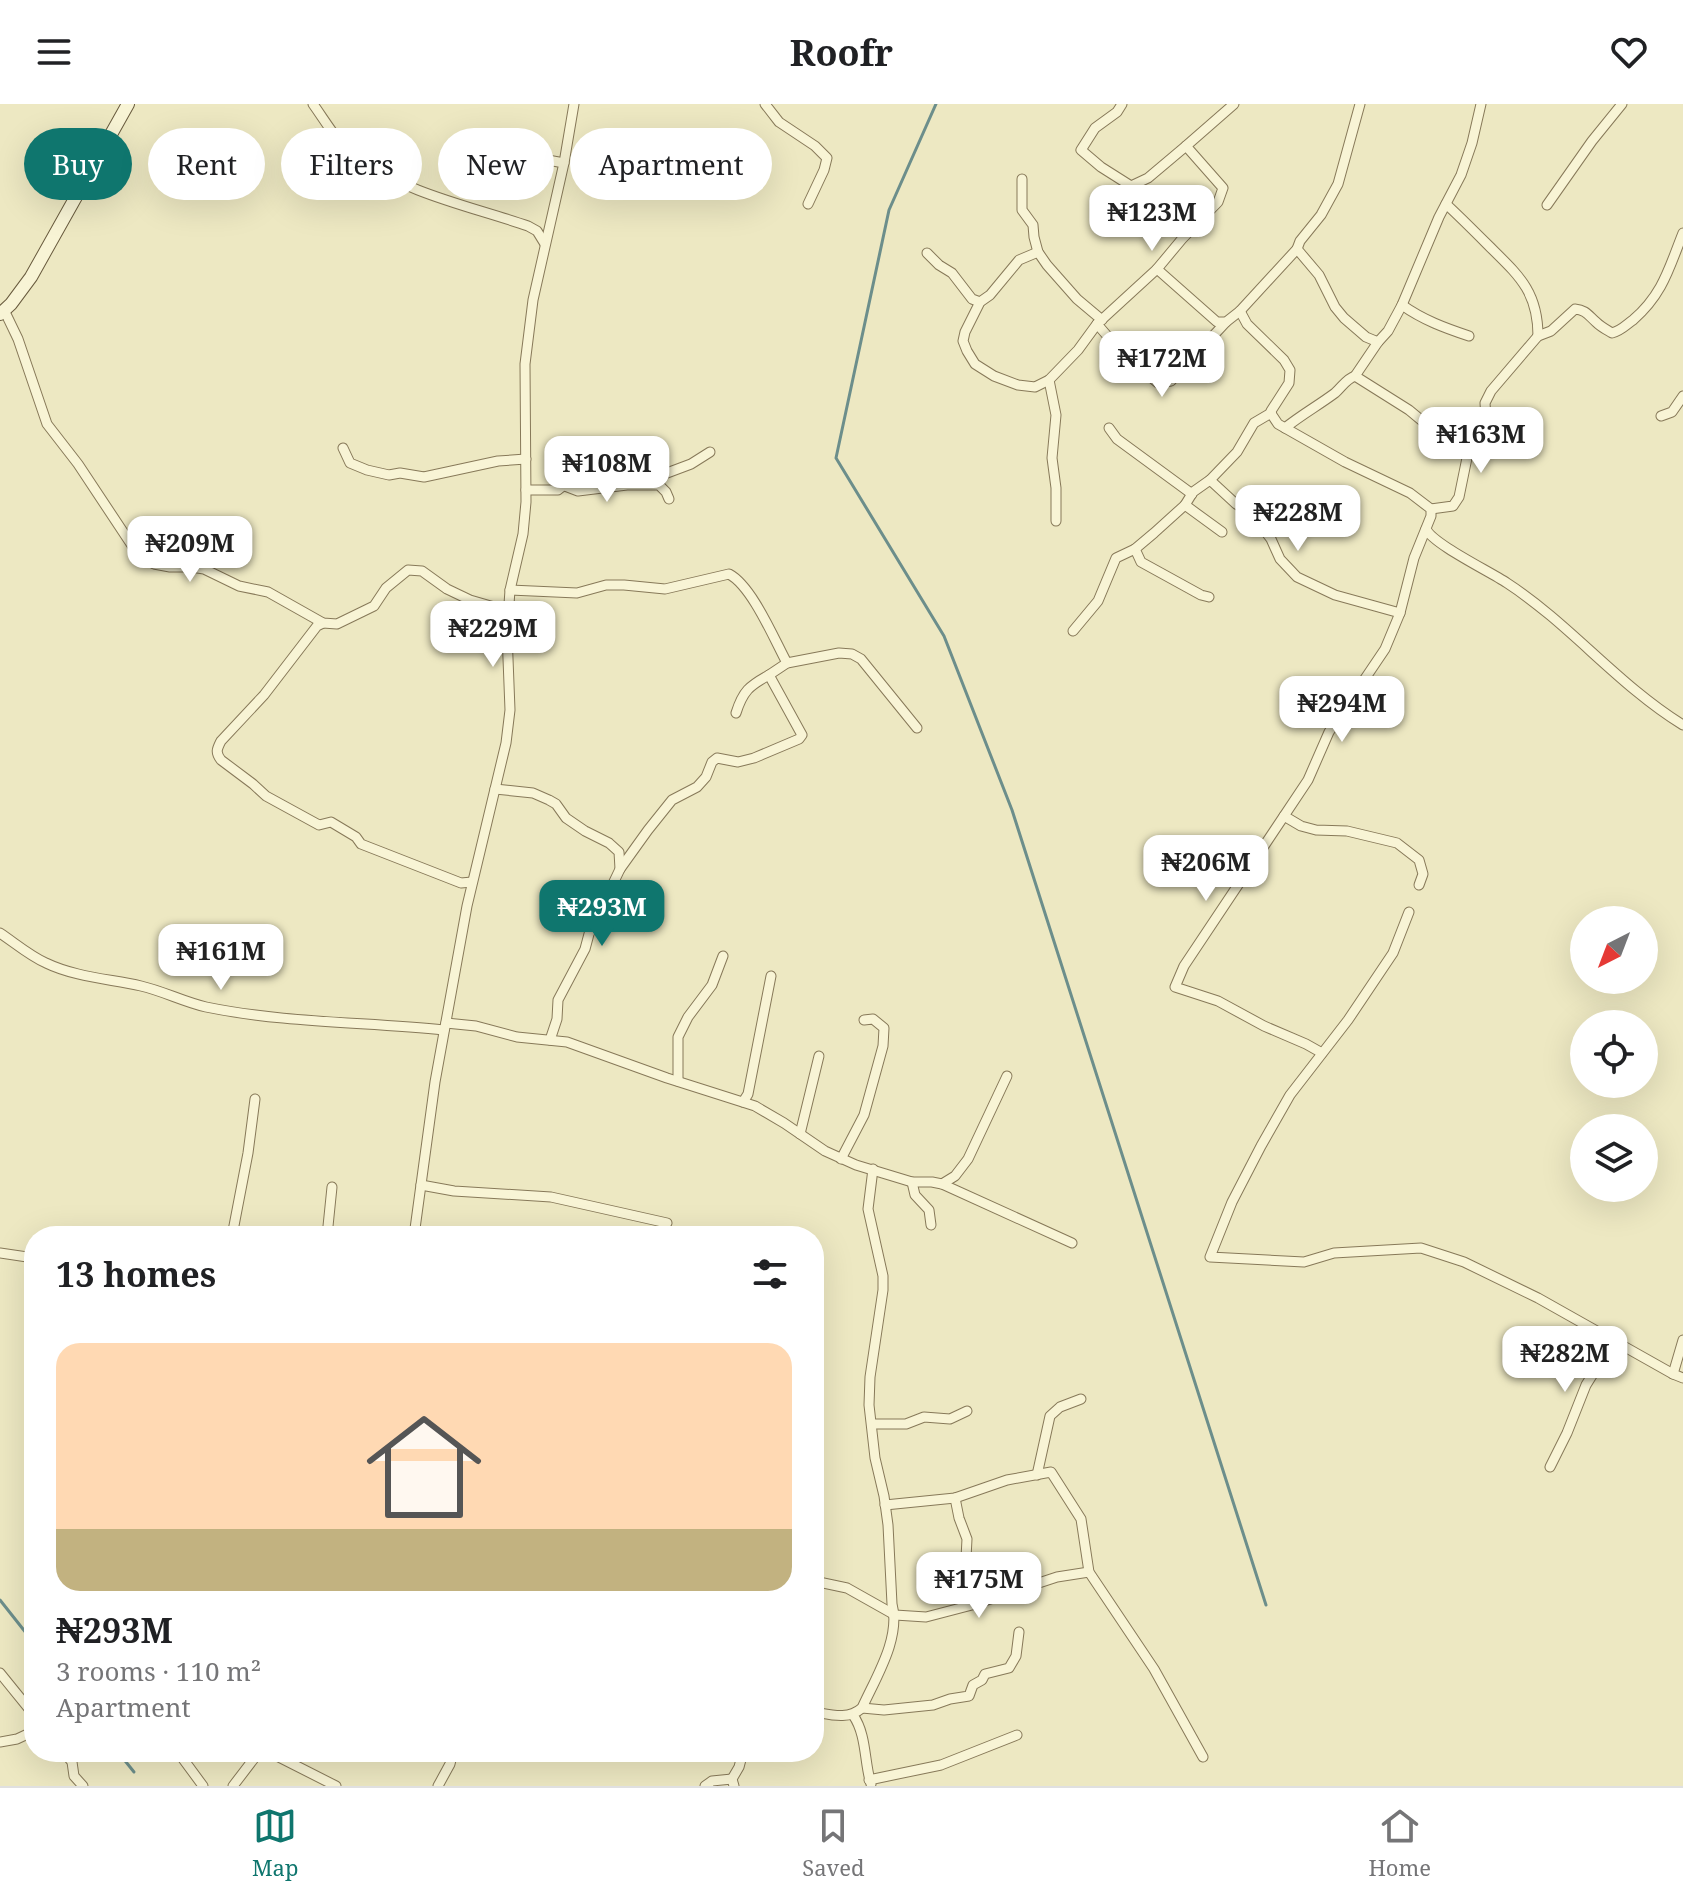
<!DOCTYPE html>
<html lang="en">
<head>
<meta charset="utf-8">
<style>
	body { margin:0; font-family:"Noto Serif",serif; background:#f2f2f2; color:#202124; height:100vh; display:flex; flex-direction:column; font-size:30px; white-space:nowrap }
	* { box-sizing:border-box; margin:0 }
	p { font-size:26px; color:#757577 }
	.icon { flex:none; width:44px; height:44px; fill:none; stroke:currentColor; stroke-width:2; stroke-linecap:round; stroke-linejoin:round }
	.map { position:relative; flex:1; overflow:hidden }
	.details { position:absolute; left:24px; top:1122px; width:800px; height:536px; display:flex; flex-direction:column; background:#fff; border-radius:32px; box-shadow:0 8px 32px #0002 }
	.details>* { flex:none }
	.hud { position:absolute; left:24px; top:24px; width:800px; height:72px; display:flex; gap:16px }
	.needle { width:52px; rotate:222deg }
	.buttons { position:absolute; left:1570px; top:802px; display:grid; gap:16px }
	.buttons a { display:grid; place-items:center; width:88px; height:88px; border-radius:50%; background:#fff; box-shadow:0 8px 32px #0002; font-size:40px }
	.price { position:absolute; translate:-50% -68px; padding:0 18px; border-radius:16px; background:#fff; color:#222; font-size:26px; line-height:52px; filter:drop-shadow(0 2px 4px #0008) }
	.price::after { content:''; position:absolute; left:50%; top:48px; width:24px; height:18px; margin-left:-12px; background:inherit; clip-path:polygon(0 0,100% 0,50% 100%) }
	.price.active { background:#0f766e; color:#fff }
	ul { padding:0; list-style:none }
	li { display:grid; align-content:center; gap:16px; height:424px; padding:0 32px }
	li span { display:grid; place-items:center; height:248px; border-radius:24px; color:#555 }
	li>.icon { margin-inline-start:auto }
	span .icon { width:144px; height:144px; fill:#fffc; stroke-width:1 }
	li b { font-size:34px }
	h2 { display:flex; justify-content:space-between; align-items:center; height:96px; padding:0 32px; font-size:34px }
	.chip { padding:0 28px; border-radius:36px; background:#fff; box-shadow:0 8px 32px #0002; font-size:28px; line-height:72px }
	.chip.active { background:#0f766e; color:#fff }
	header { display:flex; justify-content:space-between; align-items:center; height:104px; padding:0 32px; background:#fff; font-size:36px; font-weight:700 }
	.tab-bar { display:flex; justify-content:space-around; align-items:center; height:112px; border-top:2px solid #e0e0e0; background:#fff; font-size:22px; color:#757577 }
	.tab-bar a { display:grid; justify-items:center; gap:4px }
	.tab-bar .active { color:#0f766e }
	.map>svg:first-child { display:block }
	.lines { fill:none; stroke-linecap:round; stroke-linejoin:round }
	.stream { stroke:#6c8e8b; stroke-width:3 }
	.street-casing { stroke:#877959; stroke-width:11 }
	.secondary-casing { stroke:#685a3d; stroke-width:14 }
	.street { stroke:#f8f4d5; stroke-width:9 }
	.secondary { stroke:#f8f4d5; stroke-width:12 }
</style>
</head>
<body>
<header><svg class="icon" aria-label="menu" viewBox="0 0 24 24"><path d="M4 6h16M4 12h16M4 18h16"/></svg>Roofr<svg class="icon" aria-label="heart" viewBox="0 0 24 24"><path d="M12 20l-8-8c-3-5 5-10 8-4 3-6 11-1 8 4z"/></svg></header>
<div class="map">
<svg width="1683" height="1682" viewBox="0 0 1683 1682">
	<rect width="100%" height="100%" fill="#ede8c2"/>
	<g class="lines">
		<g class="stream">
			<path d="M936 0 889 106 836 354 944 532 1012 706 1266 1501"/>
			<path d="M0 1496 34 1539"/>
			<path d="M118 1648 134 1668"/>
		</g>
		<g class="street-casing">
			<g id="street">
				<path d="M313 0C326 18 338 40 356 53 407 90 470 102 528 122L537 127 545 140"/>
				<path d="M765 0 779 18 815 42 827 54 824 66 808 100"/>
				<path d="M1122 0 1117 8 1095 24 1081 46 1101 63 1131 82 1148 74 1186 42"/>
				<path d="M526 52 564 59"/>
				<path d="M1022 75V106L1033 121 1034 133 1038 148 1047 161 1077 195 1102 216"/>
				<path d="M1446 100C1460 113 1473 126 1487 140 1517 170 1538 186 1538 232"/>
				<path d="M1547 101 1592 37 1622 0"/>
				<path d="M1297 145 1319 171 1335 203 1344 214 1366 233 1378 238"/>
				<path d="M1038 148 1019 156 990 191 980 198 965 228 963 237 967 247 975 260 994 272 1018 281 1035 283 1049 276 1078 246 1097 220 1157 165 1217 218H1226L1240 207 1297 145 1300 137 1321 111 1338 80 1360 0"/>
				<path d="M927 149 939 161 952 169 972 195 980 198"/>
				<path d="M1157 165 1182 135 1218 98 1223 84 1186 42 1234 0"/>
				<path d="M1402 201C1423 216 1445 224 1469 232"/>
				<path d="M4 206 18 235 47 320 78 360 139 452 154 460 170 463H191L204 465 239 482 268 488 323 519 337 520 374 502 386 484 408 466 422 467 447 485 470 496 508 507"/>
				<path d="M1240 207 1247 220 1284 256 1290 266 1289 279 1271 307 1272 311 1278 320 1345 358 1410 389 1431 405V412L1414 454 1400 509 1385 545 1329 628 1308 676 1184 862 1175 883 1218 897 1264 922 1306 940 1322 949"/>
				<path d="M1097 220 1122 249 1158 279 1171 277 1226 218"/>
				<path d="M1355 272 1378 238 1388 227 1402 201 1439 113 1461 71 1472 39 1481 0"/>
				<path d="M1049 276 1056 311 1052 354 1056 384V417"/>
				<path d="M1661 312 1672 308 1683 292"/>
				<path d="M1109 324 1117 335 1192 390"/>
				<path d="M1285 324C1301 311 1319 301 1335 289 1342 283 1346 275 1355 272L1409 306 1450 340 1468 349"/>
				<path d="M343 344 350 359 367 366 389 371 400 369 424 373 498 357 526 355"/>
				<path d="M1210 376 1236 400 1251 409 1271 435 1280 455 1297 473 1335 491 1400 509"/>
				<path d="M565 382 578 387 627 381H659L666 388 669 395"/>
				<path d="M526 386H558L577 371 588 367 618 364 653 369H667L691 360 710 348"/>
				<path d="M1185 401 1154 429 1135 445 1141 458 1201 491 1209 493"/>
				<path d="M1431 405 1453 402 1459 393 1468 349 1486 314 1485 299 1491 287 1538 232 1551 227 1575 205C1586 206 1588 211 1596 218 1601 223 1607 226 1612 229 1621 227 1626 221 1633 216 1663 190 1669 164 1683 129"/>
				<path d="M1426 425C1433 440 1489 467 1507 479 1570 520 1618 581 1683 621"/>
				<path d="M1222 428 1185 401 1193 388 1210 376 1237 348 1254 319 1271 309"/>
				<path d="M510 486 577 489 606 481H624L665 485 729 470C752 482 774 535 787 559"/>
				<path d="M323 519 317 522 264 591 221 637C217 645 215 648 221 656L253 680 266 692 319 721 331 718 356 733 361 740 461 779 472 778"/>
				<path d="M1073 527 1098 497 1116 454 1135 445"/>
				<path d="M736 609C743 587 749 582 769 571"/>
				<path d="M495 685 533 689 549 696 556 700 566 714 585 727 609 739 619 748 620 765 589 830 585 845 558 896 557 915 550 936"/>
				<path d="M1284 712 1301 722 1316 726 1347 727 1397 739 1419 756 1423 770 1419 781"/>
				<path d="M620 765 648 726 672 696 697 683 706 673 712 658 717 654 738 658 754 654 799 635 802 631 769 571 787 559 839 549 852 550 861 555 917 624"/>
				<path d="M1409 808 1393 849 1348 916 1290 991 1261 1042 1232 1098 1210 1153 1304 1158 1334 1149 1421 1144 1464 1158 1538 1194 1673 1270 1683 1274"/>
				<path d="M0 829C15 839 30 852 46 859 75 873 110 875 141 882 163 887 184 898 206 903 284 919 365 918 444 926"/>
				<path d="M446 919 476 922 517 933 567 938 667 974 755 1002 784 1019 825 1047 856 1061 912 1078H932L942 1080 1072 1139"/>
				<path d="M678 977V933L688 913 712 881 723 852"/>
				<path d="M743 998 748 990 771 872"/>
				<path d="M800 1030 819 952"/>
				<path d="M841 1055 864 1011 883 942 884 924 873 915 864 916"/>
				<path d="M912 1078 915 1091 929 1106 931 1121"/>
				<path d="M942 1080 955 1072 968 1055 1007 972"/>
				<path d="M421 1081 454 1087 551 1093 667 1119"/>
				<path d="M415 1130 437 1132"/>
				<path d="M232 1132 248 1049 255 995"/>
				<path d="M327 1132 332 1083"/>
				<path d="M414 1132 435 978 467 802 506 639 510 606 507 529 510 486 523 430 526 398 525 260 533 196 564 59 574 0"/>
				<path d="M0 1149 34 1154"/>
				<path d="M1673 1270 1683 1236"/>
				<path d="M31 1317H34"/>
				<path d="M872 1320H906L924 1313 950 1315 967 1307"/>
				<path d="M1550 1363 1567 1329 1586 1281 1614 1236"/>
				<path d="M1037 1371 1050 1312 1060 1303 1081 1295"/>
				<path d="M955 1394 959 1414 967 1435 966 1454"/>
				<path d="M885 1401 955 1394 1007 1376 1051 1368 1081 1415 1089 1468 1154 1565 1203 1653"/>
				<path d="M814 1477 847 1484 895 1511 926 1513 972 1501 1057 1473 1089 1468"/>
				<path d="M0 1569 34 1611"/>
				<path d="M862 1604 884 1606 933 1601 950 1595 969 1592 973 1581 982 1576 985 1570 1009 1564 1016 1552 1019 1528"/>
				<path d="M814 1608C832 1611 848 1616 862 1604 876 1573 901 1534 892 1500L888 1421 884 1392 875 1354 869 1301 870 1273 883 1186V1172L868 1105 873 1065"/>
				<path d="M853 1611C867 1631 864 1658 871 1680"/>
				<path d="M0 1638 17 1635 34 1627"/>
				<path d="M64 1648 72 1658 74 1672 83 1682"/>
				<path d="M178 1648 203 1682"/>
				<path d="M269 1648 336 1682"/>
				<path d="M869 1676 941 1661 1017 1631"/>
				<path d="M233 1682 259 1648"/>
				<path d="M438 1682 450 1660 453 1648"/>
				<path d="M705 1682 712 1677 732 1675"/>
				<path d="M734 1682 732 1675 739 1663 743 1648"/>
			</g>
		</g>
		<g class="secondary-casing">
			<path id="secondary" d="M0 210 11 200 31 173 128 0"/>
		</g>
		<use href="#street" class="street"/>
		<use href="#secondary" class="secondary"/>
	</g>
</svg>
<div class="buttons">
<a><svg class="needle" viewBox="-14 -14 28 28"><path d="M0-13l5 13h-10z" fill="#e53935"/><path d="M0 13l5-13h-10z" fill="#757577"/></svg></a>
<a><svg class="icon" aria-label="locate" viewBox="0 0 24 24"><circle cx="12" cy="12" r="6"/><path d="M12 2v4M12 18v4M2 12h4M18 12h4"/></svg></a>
<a><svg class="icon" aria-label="layers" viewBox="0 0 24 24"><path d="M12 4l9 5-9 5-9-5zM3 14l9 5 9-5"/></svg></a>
</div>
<b class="price" style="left:1152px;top:149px">₦123M</b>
<b class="price" style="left:1162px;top:295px">₦172M</b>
<b class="price" style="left:1481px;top:371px">₦163M</b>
<b class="price" style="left:607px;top:400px">₦108M</b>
<b class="price" style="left:1298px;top:449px">₦228M</b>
<b class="price" style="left:190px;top:480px">₦209M</b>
<b class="price" style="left:493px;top:565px">₦229M</b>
<b class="price" style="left:1342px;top:640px">₦294M</b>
<b class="price" style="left:1206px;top:799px">₦206M</b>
<b class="price active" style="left:602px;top:844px">₦293M</b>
<b class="price" style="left:221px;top:888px">₦161M</b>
<b class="price" style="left:1565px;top:1290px">₦282M</b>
<b class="price" style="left:979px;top:1516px">₦175M</b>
<div class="hud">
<a class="chip active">Buy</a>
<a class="chip">Rent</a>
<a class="chip">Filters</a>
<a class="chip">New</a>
<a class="chip">Apartment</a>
</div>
<section class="details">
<h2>13 homes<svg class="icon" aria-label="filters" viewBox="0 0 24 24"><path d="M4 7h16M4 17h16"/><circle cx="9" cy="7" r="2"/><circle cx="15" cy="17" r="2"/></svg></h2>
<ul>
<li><span style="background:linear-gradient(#ffd9b3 75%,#c2b280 0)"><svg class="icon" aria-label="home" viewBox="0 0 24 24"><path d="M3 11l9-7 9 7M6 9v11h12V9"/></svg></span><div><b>₦293M</b><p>3 rooms · 110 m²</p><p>Apartment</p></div></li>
</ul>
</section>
</div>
<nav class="tab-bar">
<a class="active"><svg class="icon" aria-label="map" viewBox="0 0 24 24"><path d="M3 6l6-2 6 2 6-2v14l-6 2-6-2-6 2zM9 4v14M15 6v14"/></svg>Map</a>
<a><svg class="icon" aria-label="saved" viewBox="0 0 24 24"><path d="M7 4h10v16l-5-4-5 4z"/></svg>Saved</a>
<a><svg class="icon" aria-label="home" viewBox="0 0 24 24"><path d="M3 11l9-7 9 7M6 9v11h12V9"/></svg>Home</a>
</nav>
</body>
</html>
